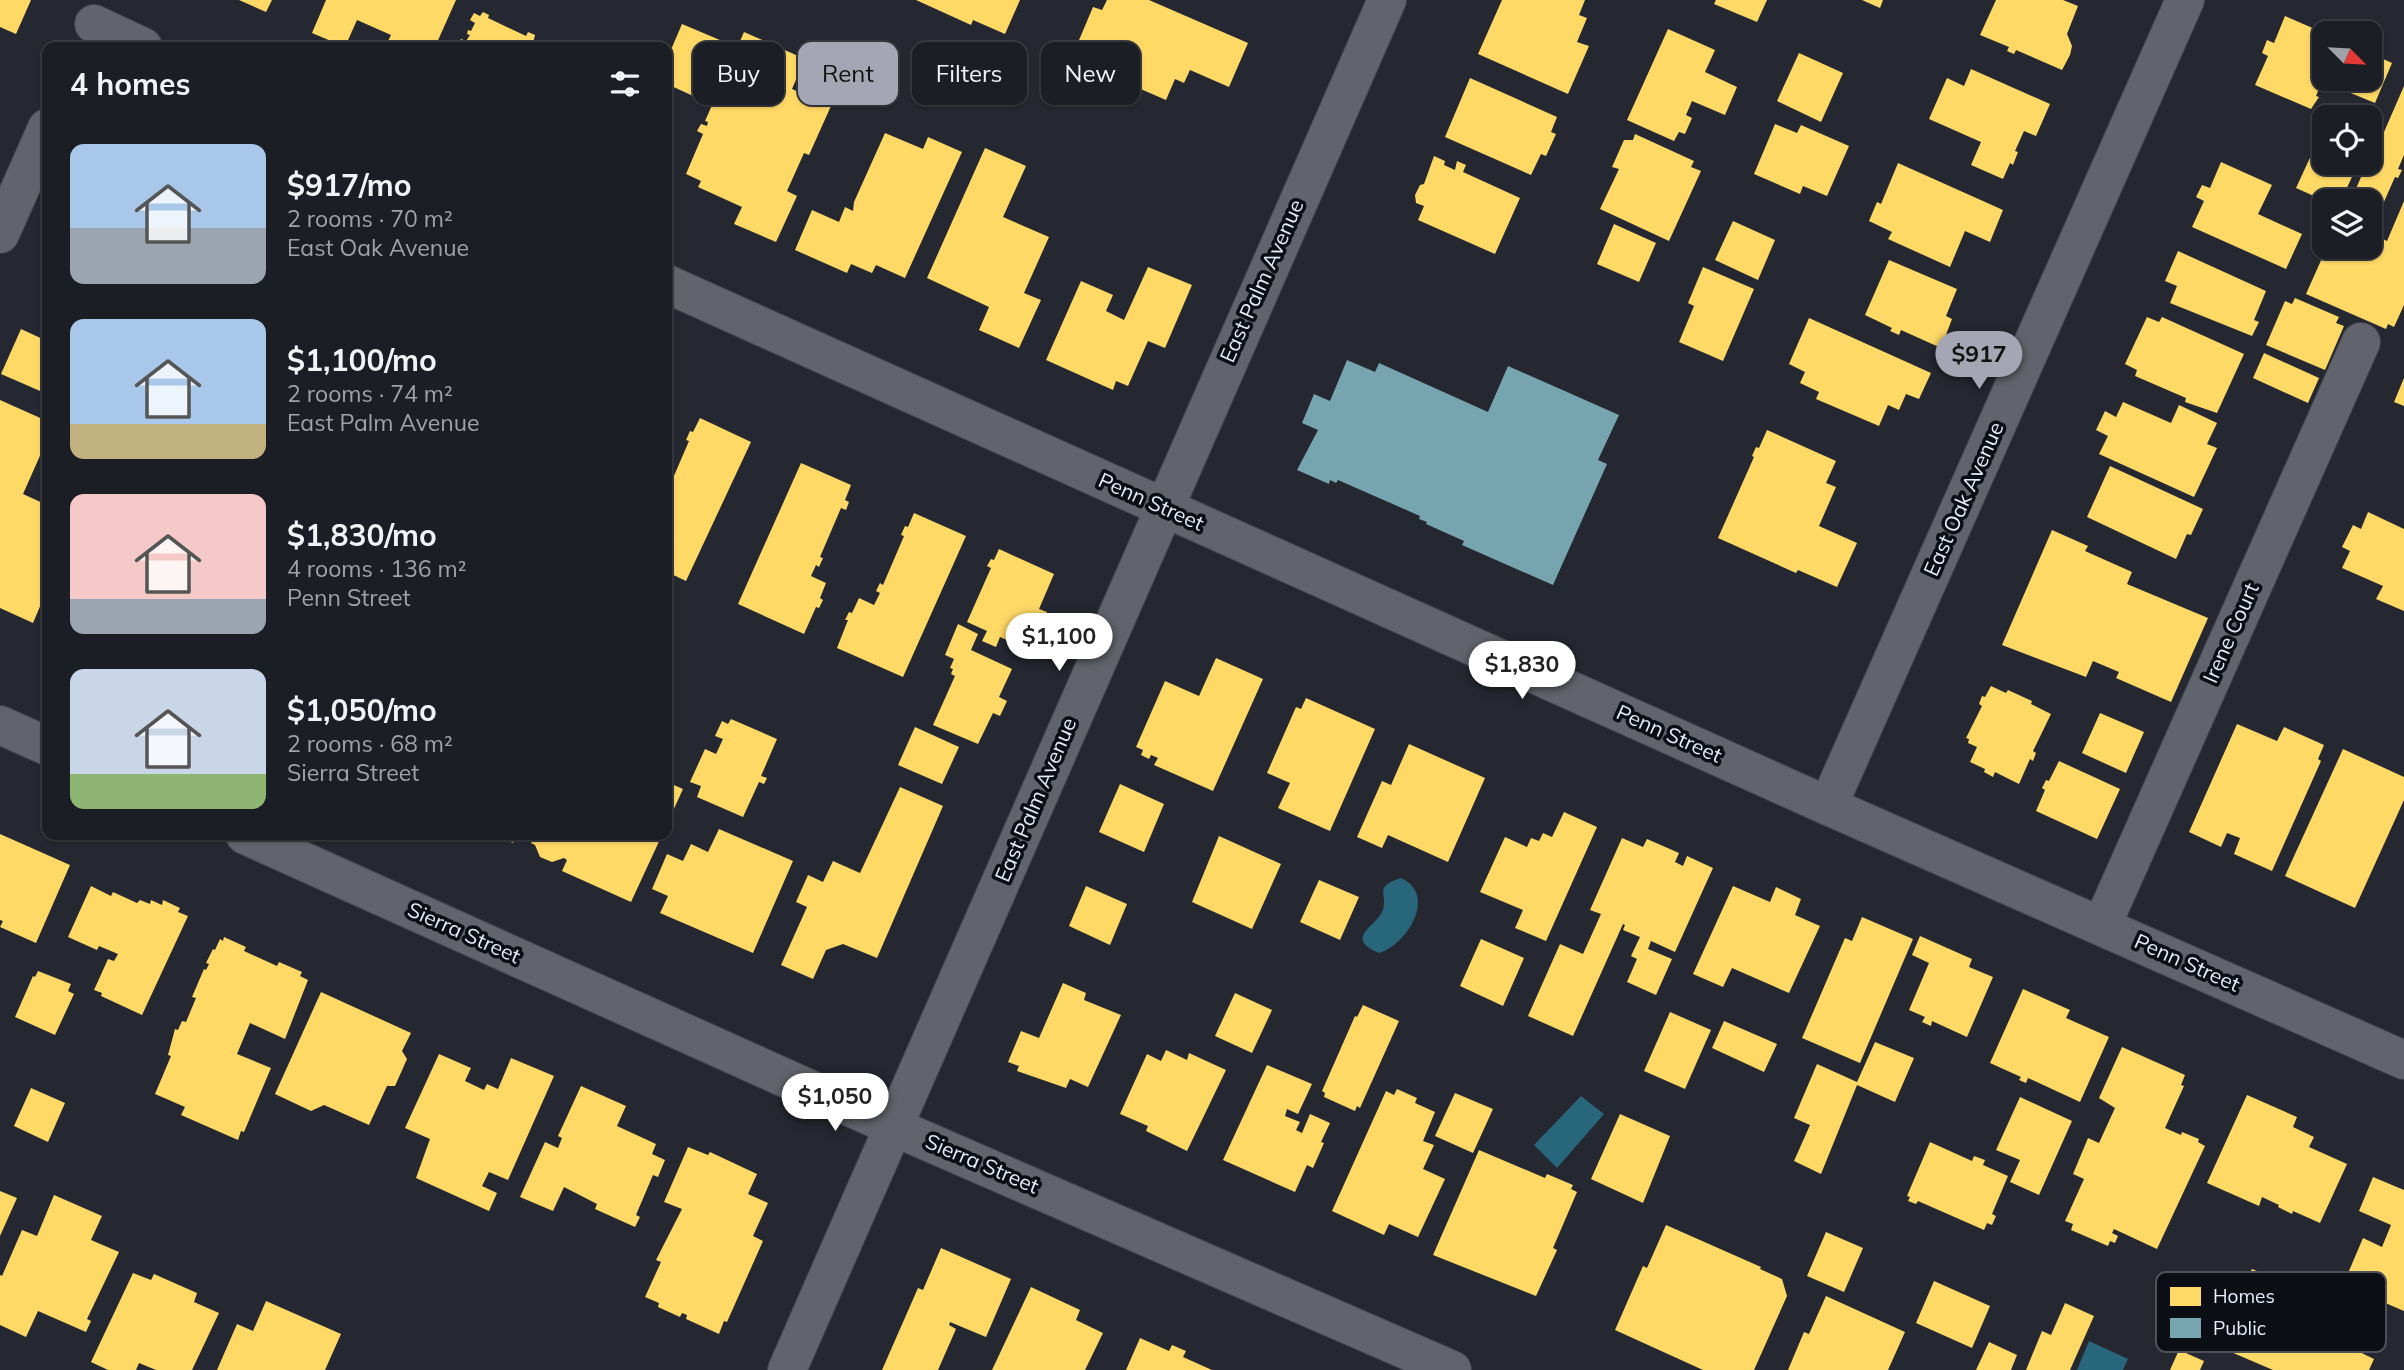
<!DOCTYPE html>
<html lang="en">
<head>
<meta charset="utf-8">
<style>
	body { margin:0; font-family:Mulish,sans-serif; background:#292b32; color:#f1f3f6; height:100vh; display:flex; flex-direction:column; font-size:26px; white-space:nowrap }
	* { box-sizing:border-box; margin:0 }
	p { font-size:23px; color:#a0a2a7 }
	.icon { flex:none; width:38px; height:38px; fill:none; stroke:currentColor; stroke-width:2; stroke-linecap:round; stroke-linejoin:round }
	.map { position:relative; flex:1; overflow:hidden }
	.side { position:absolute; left:42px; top:42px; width:630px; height:798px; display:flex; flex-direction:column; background:#1c1e25; border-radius:14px; box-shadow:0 2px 5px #0004,0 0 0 2px #3a3c42 }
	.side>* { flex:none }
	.banner { position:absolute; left:693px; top:42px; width:665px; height:63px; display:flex; gap:14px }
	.needle { width:46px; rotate:114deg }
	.buttons { position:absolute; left:2312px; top:21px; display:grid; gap:14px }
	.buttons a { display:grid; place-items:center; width:70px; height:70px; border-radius:14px; background:#1c1e25; box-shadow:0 2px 5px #0004,0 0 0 2px #3a3c42; font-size:35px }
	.price { position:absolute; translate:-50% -60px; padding:0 16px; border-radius:24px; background:#fff; color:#222; font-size:23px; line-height:46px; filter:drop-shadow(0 2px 4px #0008) }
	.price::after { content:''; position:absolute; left:50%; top:42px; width:21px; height:16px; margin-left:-10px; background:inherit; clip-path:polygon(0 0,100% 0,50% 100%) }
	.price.active { background:#a4a7b3; color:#111 }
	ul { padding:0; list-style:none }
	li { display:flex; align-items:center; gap:21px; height:175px; padding:0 28px }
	li span { display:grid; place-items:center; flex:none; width:196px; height:140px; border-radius:14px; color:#555 }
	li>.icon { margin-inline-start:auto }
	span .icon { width:84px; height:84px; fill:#fffc; stroke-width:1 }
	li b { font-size:30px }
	h2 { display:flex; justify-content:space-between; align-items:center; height:84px; padding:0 28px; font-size:30px }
	.pill { padding:0 24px; border-radius:14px; background:#1c1e25; box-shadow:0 2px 5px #0004,0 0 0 2px #3a3c42; font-size:24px; line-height:63px }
	.pill.active { background:#a4a7b3; color:#111 }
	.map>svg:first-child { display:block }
	.water { fill:#28667b }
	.homes { fill:#ffd966 }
	.public { fill:#76a5af }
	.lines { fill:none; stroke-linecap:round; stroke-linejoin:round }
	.minor-casing { stroke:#42454e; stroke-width:40 }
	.minor { stroke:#61646c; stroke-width:38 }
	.labels { text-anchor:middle; stroke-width:7; stroke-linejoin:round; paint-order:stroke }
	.street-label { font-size:21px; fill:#e8ecf9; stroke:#0c0e16 }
	.key { fill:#0c0e16; stroke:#4e515a; stroke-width:2 }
	.key-label { font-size:19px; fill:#e8ecf9 }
</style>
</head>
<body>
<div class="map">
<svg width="2404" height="1370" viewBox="0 0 2404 1370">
	<rect width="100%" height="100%" fill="#252831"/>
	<g class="water">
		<path d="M1401 878C1438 895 1407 945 1379 953 1344 938 1375 927 1382 912 1390 895 1371 887 1401 878Z"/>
		<path d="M1581 1096 1604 1114 1557 1168 1534 1145Z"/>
		<path d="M2089 1341 2128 1359 2123 1370H2077Z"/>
	</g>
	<g class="homes">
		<path d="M0 0H31L16 34 0 27Z"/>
		<path d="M239 0H272L266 12Z"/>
		<path d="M326 0H456L435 47H385L391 35 357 20 345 47 312 33Z"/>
		<path d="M916 0H1020L1005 34 973 20 971 25Z"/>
		<path d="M1107 0H1149L1248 43 1229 87 1190 70 1184 83 1175 79 1166 100 1071 59 1093 7 1102 10Z"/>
		<path d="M1502 0H1585L1579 15 1587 18 1577 42 1589 46 1568 94 1478 54Z"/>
		<path d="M1716 0H1767L1757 22 1714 4Z"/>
		<path d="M1862 0H1883L1880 8Z"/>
		<path d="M1996 0H2063L2078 6 2067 34 2072 46 2070 55 2062 70 2016 50 2014 54 2007 51 2009 47 1980 35Z"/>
		<path d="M483 12 489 15 488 18 526 36 528 32 535 35 532 47H457L461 39 466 41 470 35 467 34 468 30 471 31 475 23 470 20 474 13 480 16Z"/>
		<path d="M2285 16 2324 33V77L2316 96 2319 97 2311 109 2255 85 2268 56 2262 53 2267 40 2274 43Z"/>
		<path d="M682 24 727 43 702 100 667 84V59Z"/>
		<path d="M1668 29 1715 50 1705 72 1737 87 1725 115 1692 101 1686 115 1692 118 1685 134 1679 132 1674 141 1627 120Z"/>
		<path d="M744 32 805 59 792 89 831 106 809 155 804 153 787 191 797 196 776 242 734 224 742 207 698 187 701 181 686 174 703 134 697 131 701 124 707 126 708 122 705 121Z"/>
		<path d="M1799 53 1843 73 1821 122 1777 101Z"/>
		<path d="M2370 53 2392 63 2375 103 2341 89 2339 92 2330 88 2331 85 2326 82 2327 79H2370Z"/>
		<path d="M1971 69 2050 104 2036 136 2024 131 2015 151 2018 152 2013 165 2010 163 2003 179 1971 165 1981 142 1929 119 1947 78 1964 86Z"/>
		<path d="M1470 78 1557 117 1551 132 1556 134 1546 156 1541 154 1531 175 1445 137Z"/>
		<path d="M2404 86V155L2398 169 2402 170 2398 178 2395 177 2383 204 2355 191 2367 163H2370V157L2381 131 2384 132Z"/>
		<path d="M2333 105 2360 117H2328Z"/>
		<path d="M2365 108 2378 114 2370 138V117H2360Z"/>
		<path d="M1775 124 1797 133 1801 125 1849 146 1827 196 1803 186 1800 194 1754 174Z"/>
		<path d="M2324 126V147L2316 143Z"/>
		<path d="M885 133 923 149 928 137 962 152 905 278 876 265 872 273 851 264 847 273 795 250 812 210 839 222 845 207 853 211 854 202Z"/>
		<path d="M1635 134 1694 161 1691 167 1701 171 1669 241 1600 209 1619 169 1612 167 1624 140H1633Z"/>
		<path d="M985 148 1026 166 1003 217 1049 237 1024 293 1041 300 1019 348 979 330 989 307 927 278Z"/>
		<path d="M2314 149 2324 154V163H2344L2356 168 2341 201H2325L2296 188Z"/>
		<path d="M1434 156 1445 161 1444 165 1455 170 1457 161 1466 165 1463 172 1520 198 1495 254 1418 220 1424 206 1416 203 1415 195 1420 185 1424 184Z"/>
		<path d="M2221 162 2272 185 2258 214 2302 234 2286 269 2192 227 2204 201 2196 197 2202 185 2210 188Z"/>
		<path d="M1898 163 2003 210 1990 242 1965 231 1950 267 1888 239 1892 232 1869 221 1877 202 1881 204Z"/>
		<path d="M2404 201V305L2394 327 2388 324 2386 329 2306 294 2327 247H2370V233L2387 241Z"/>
		<path d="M1733 221 1775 240 1758 280 1715 260Z"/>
		<path d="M1614 224 1656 243 1639 282 1597 264Z"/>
		<path d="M2178 251 2266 291 2254 320 2259 322 2252 336 2170 303 2177 286 2165 281Z"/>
		<path d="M1889 260 1957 289 1946 316 1952 319 1941 348 1901 330 1899 335 1890 331 1892 328 1865 315Z"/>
		<path d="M1148 267 1192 285 1165 348 1148 341 1128 386 1116 381 1113 390 1046 360 1081 281 1113 295 1106 311 1124 320Z"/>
		<path d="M1703 267 1754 289 1723 361 1679 342 1694 306 1688 303Z"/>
		<path d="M2295 298 2339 317 2336 323 2344 326 2325 370 2266 345 2285 301 2292 304Z"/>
		<path d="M2147 317 2159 322 2162 317 2244 354 2217 413 2185 402 2186 398 2135 376 2137 370 2125 364Z"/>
		<path d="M1809 318 1931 373 1919 399 1906 394 1899 410 1888 405 1879 426 1816 399 1819 392 1800 383 1805 372 1789 364Z"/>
		<path d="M21 329 47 341V394L1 374Z"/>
		<path d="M2264 353 2319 378 2308 403 2253 378Z"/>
		<path d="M2404 378V406L2394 402Z"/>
		<path d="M0 400 47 421V440L23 494 47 505V530L41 545 47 548V590L33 623 0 608Z"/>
		<path d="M2123 402 2171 423 2179 405 2217 423 2207 444 2217 448 2194 497 2099 454 2108 436 2096 430 2105 411 2116 417Z"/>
		<path d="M700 418 751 442 686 581 667 572V492L689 441 686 440 690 431 693 432Z"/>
		<path d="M1767 430 1836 461 1826 483 1836 487 1819 526 1857 543 1837 587 1798 570 1796 573 1718 538 1754 457 1752 456 1756 447 1759 448Z"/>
		<path d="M801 463 851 485 845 500 849 502 846 510 841 508 820 557 823 558 819 567 816 565 811 576 826 583 820 598 823 600 819 608 816 607 804 634 738 604Z"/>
		<path d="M2110 466 2203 509 2191 535 2187 534 2176 559 2087 517Z"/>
		<path d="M2368 512 2404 529V611L2376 599 2383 586 2342 568 2350 551 2342 547 2353 525 2361 529Z"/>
		<path d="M914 513 966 536 903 677 837 648 848 620H845L849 612 852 613 859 598 874 605 880 593 876 591 880 583 883 585 904 536 901 535 905 526 908 527Z"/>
		<path d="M2052 530 2088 546 2085 551 2132 572 2127 584 2208 618 2171 702 2116 678 2119 672 2093 661 2086 677 2002 645Z"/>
		<path d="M999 549 1054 574 1039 609 1047 612 1042 624 1034 620 1022 647 1000 637 996 647 982 641 987 631 967 622 991 568 987 566 991 559 994 560Z"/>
		<path d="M958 624 978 634 971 650 1012 669 999 697 1007 701 1000 716 993 713 978 744 933 725 955 676 951 674 953 669 950 668 954 659 945 655Z"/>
		<path d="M1216 658 1263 679 1213 791 1154 765 1158 758 1151 755 1149 759 1141 755 1143 750 1136 747 1165 681 1199 696Z"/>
		<path d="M1991 686 2006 693 2008 690 2032 701 2031 704 2051 714 2033 751 2036 753 2033 761 2030 759 2019 784 1995 772 1993 777 1984 772 1985 769 1970 762 1977 747 1968 743 1969 739 1966 738 1982 706 1979 704 1982 696 1985 697Z"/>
		<path d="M1306 698 1375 729 1330 831 1278 808 1290 783 1267 773 1296 707 1301 709Z"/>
		<path d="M2100 713 2144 732 2126 773 2082 753Z"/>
		<path d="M731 719 777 739 761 776 767 778 764 784 759 782 743 817 697 797 701 786 690 782 705 749 716 754 723 739 715 736 722 721 728 724Z"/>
		<path d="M2237 724 2277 741 2284 727 2324 745 2318 759 2321 761 2272 871 2234 854 2240 838 2227 833 2221 847 2189 832Z"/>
		<path d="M915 727 959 747 942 784 898 765Z"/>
		<path d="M1409 744 1485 778 1448 862 1388 835 1382 848 1357 837 1382 781 1391 785Z"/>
		<path d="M2343 749 2404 777V800L2355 908 2285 876Z"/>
		<path d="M2059 761 2120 789 2097 839 2036 811 2045 790 2042 788 2046 780 2049 781Z"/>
		<path d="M667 782 683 789 667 824Z"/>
		<path d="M1120 784 1164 804 1144 852 1099 832Z"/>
		<path d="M900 787 943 806 877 958 843 944 826 950 813 979 781 965 807 907 796 902 808 875 823 882 833 861 860 873Z"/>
		<path d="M1564 812 1597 827 1546 941 1515 928 1523 910 1480 892 1505 837 1527 847 1531 838 1539 841 1543 833 1552 837Z"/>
		<path d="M719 829 793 861 753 953 660 913 668 896 652 889 667 854 683 861 691 844 708 852Z"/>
		<path d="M0 834 70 865 36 943 0 927 3 921 0 920Z"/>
		<path d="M494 835H517L513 843Z"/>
		<path d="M535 835H662L631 902 562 871 567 860 564 858 552 862 540 857 535 845 531 843Z"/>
		<path d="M1219 836 1281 864 1252 929 1192 902Z"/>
		<path d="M1622 838 1643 847 1647 839 1679 853 1675 862 1683 866 1687 856 1713 868 1675 952 1651 941 1648 949 1672 959 1656 995 1627 982 1637 959 1631 956 1640 937 1623 930 1625 925 1623 924 1573 1036 1528 1016 1560 944 1583 954 1601 914 1590 910Z"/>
		<path d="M1319 880 1359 897 1340 940 1300 922Z"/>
		<path d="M91 886 111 896 113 892 137 903 140 900 150 904 151 900 162 905 163 900 180 908 178 912 188 916 142 1015 101 996 102 993 94 990 108 959 114 961 118 954 99 946 97 950 68 937Z"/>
		<path d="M1086 886 1127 904 1110 945 1069 926Z"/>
		<path d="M1733 886 1770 902 1776 887 1801 899 1795 915 1820 926 1789 993 1732 968 1723 987 1693 974Z"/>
		<path d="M1862 917 1913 939 1860 1063 1802 1038 1845 938 1852 941Z"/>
		<path d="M1920 936 1972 959 1969 967 1993 977 1967 1037 1932 1021 1931 1026 1922 1022 1925 1017 1909 1010 1929 963 1912 955Z"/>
		<path d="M224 937 246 947 244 951 277 966 279 962 302 972 300 976 308 980 285 1039 250 1023 237 1054 271 1068 244 1132 241 1131 238 1140 181 1115 185 1107 155 1094 171 1056 168 1055 175 1029 178 1030 182 1021 186 1022 196 998 192 997 204 969 206 970 209 964 206 963 213 949 215 950 220 939 223 941Z"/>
		<path d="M1481 939 1524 958 1503 1006 1460 986Z"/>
		<path d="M38 971 71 984 68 991 74 994 55 1035 15 1017 33 976 35 977Z"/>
		<path d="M1063 983 1086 993 1084 1000 1121 1015 1088 1087 1070 1079 1066 1088 1017 1071 1019 1066 1008 1062 1021 1031 1039 1038Z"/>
		<path d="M2023 989 2070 1010 2066 1018 2109 1037 2080 1102 2028 1078 2026 1083 2019 1080 2021 1077 1990 1063Z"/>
		<path d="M321 992 411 1033 402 1051 407 1059 395 1086H387L369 1125 324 1105 311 1111 275 1094Z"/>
		<path d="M1235 993 1272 1010 1252 1053 1215 1036Z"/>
		<path d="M1363 1005 1399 1021 1360 1108 1357 1106 1355 1111 1324 1097 1325 1093 1322 1091 1355 1016 1357 1017Z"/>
		<path d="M1670 1012 1711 1030 1685 1089 1644 1071Z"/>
		<path d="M1724 1021 1777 1044 1764 1072 1712 1048Z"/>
		<path d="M1875 1042 1914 1058 1895 1102 1857 1085 1821 1174 1794 1161 1810 1125 1794 1118 1817 1064 1857 1082Z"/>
		<path d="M2122 1047 2185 1075 2181 1085 2184 1086 2165 1128 2181 1135 2182 1132 2199 1139 2198 1142 2205 1146 2157 1249 2114 1229 2112 1233 2118 1236 2115 1243 2110 1241 2108 1246 2071 1230 2073 1224 2065 1221 2084 1179 2073 1174 2088 1138 2099 1143 2115 1108 2099 1098Z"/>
		<path d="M1166 1050 1187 1060 1189 1053 1226 1070 1187 1151 1146 1131 1148 1126 1120 1114 1147 1054 1161 1061Z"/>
		<path d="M439 1054 471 1068 465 1081 484 1090 487 1084 498 1089 511 1058 554 1076 508 1180 489 1172 482 1186 497 1193 489 1211 416 1178 430 1139 405 1128Z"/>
		<path d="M1267 1065 1312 1084 1298 1114 1287 1109 1285 1116 1300 1122 1296 1130 1302 1133 1310 1114 1330 1123 1321 1142 1324 1143 1313 1168 1307 1165 1295 1192 1223 1160Z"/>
		<path d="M581 1086 626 1106 617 1126 656 1144 652 1154 665 1160 658 1177 653 1175 636 1215 640 1217 635 1227 595 1209 597 1204 564 1187 553 1211 520 1197 545 1142 558 1148 562 1138 558 1136Z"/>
		<path d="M31 1088 65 1103 48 1142 14 1126Z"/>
		<path d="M1397 1089 1417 1098 1415 1103 1435 1112 1423 1141 1434 1145 1423 1169 1445 1179 1418 1237 1389 1224 1384 1235 1332 1211 1386 1091 1394 1095Z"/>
		<path d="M1455 1093 1493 1109 1473 1153 1435 1136Z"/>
		<path d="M2247 1095 2297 1117 2293 1127 2314 1137 2309 1147 2347 1164 2320 1223 2293 1211 2292 1214 2278 1207 2279 1205 2262 1197 2259 1206 2207 1183Z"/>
		<path d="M2020 1097 2072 1121 2039 1195 2010 1182 2020 1160 1996 1150Z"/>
		<path d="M1620 1114 1670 1136 1643 1203 1591 1179Z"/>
		<path d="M1930 1142 1972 1161 1974 1156 1985 1160 1983 1165 2008 1176 1992 1214 1996 1216 1992 1225 1987 1223 1984 1230 1918 1201 1916 1204 1908 1201 1910 1197 1907 1196Z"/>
		<path d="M688 1147 708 1155 710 1152 757 1174 748 1194 768 1203 753 1236 763 1241 727 1322 724 1321 719 1334 686 1319 687 1315 682 1313 680 1317 658 1307 659 1303 645 1297 661 1262 656 1260 682 1209 664 1202Z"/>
		<path d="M1479 1150 1545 1178 1547 1174 1573 1185 1571 1189 1577 1192 1553 1248 1557 1250 1536 1296 1433 1255Z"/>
		<path d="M2373 1177 2404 1190V1311L2343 1285 2363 1238 2382 1247 2391 1225 2359 1211Z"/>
		<path d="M0 1191 17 1198 0 1236Z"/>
		<path d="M54 1195 102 1216 91 1240 119 1252 87 1319 91 1321 86 1332 38 1311 26 1337 0 1325V1275L2 1276 22 1230 37 1236Z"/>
		<path d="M1666 1225 1761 1267 1760 1269 1782 1279 1787 1296 1754 1370H1703L1615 1330 1643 1266 1647 1268Z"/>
		<path d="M1826 1232 1863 1248 1844 1292 1807 1276Z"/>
		<path d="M941 1248 1011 1279 986 1337 950 1322 949 1325 956 1329 938 1370H882L918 1288 923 1290Z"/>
		<path d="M2252 1269 2354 1313 2341 1343 2374 1359 2369 1370H2273L2217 1346Z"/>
		<path d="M133 1273 151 1280 154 1274 197 1293 194 1302 219 1313 192 1370H156L139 1363 136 1370H108L91 1362Z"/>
		<path d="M1934 1281 1990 1306 1972 1348 1916 1323Z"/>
		<path d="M1031 1287 1080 1310 1076 1320 1103 1333 1085 1370H992Z"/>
		<path d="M1826 1296 1905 1332 1888 1370H1788L1804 1332 1809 1334Z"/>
		<path d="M266 1301 341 1334 325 1370H217L237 1324 253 1331Z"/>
		<path d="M2065 1303 2094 1316 2070 1370H2026L2042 1331 2051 1335Z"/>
		<path d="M1140 1338 1169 1351 1172 1345 1186 1351 1183 1357 1212 1370H1126Z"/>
		<path d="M1989 1342 2017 1355 2011 1370H1976Z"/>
		<path d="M2179 1350 2204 1361 2200 1370H2170Z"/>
	</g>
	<path class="public" d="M1347 360 1375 372 1379 363 1488 412 1508 366 1619 415 1598 460 1607 464 1553 585 1462 545 1464 541 1426 524 1427 522 1419 519 1420 516 1338 480 1336 483 1330 480 1329 484 1297 470 1318 430 1302 423 1314 394 1330 401Z"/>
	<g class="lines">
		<g class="minor-casing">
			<g id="minor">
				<path d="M94 24 143 47"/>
				<path d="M0 234 47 128"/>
				<path d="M667 284 1828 806 2404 1060"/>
				<path d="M0 725 47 746"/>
				<path d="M1828 806 2185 0"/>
				<path d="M245 835 894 1127 1452 1370"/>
				<path d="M2102 925 2361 342"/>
				<path d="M787 1370 1387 0"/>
			</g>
		</g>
		<use href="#minor" class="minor"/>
	</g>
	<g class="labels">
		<g class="street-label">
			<text transform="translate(1262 281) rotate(-66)" y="7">East Palm Avenue</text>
			<text transform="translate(1964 499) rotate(-66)" y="7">East Oak Avenue</text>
			<text transform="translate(1151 502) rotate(24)" y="7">Penn Street</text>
			<text transform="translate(2231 633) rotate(-66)" y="7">Irene Court</text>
			<text transform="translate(1669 734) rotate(24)" y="7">Penn Street</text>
			<text transform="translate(1036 800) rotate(-67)" y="7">East Palm Avenue</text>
			<text transform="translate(464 933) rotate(24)" y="7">Sierra Street</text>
			<text transform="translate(2187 963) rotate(24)" y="7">Penn Street</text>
			<text transform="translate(982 1164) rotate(23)" y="7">Sierra Street</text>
		</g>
	</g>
	<rect x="2156" y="1272" width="230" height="80" rx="10" class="key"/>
	<rect x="2170" y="1287" width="31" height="19" fill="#ffd966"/>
	<rect x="2170" y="1318" width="31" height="20" fill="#76a5af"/>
	<g class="key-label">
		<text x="2213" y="1303">Homes</text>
		<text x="2213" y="1335">Public</text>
	</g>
</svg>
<div class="buttons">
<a><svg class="needle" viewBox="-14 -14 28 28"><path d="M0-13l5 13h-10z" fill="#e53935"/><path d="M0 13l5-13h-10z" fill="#a0a2a7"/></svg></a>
<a><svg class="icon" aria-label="locate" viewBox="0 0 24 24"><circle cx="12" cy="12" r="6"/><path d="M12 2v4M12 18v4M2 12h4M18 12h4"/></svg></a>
<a><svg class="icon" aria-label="layers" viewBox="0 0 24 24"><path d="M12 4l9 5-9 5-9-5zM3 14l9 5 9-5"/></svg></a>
</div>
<b class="price active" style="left:1979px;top:391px">$917</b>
<b class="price" style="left:1059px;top:673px">$1,100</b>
<b class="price" style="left:1522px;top:701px">$1,830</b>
<b class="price" style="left:835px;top:1133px">$1,050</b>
<div class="banner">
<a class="pill">Buy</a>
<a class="pill active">Rent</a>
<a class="pill">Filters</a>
<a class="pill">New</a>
</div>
<section class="side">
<h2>4 homes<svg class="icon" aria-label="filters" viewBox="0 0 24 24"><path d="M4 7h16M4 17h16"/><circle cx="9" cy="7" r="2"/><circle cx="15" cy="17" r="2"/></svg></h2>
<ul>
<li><span style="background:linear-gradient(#a9c7e8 60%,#9aa5b1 0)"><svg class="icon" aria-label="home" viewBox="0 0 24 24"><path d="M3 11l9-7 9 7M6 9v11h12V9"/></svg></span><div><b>$917/mo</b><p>2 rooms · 70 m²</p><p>East Oak Avenue</p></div></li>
<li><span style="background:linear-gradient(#a9c7e8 75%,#c2b280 0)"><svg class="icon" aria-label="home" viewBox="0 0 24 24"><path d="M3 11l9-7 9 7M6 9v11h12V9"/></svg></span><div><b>$1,100/mo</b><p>2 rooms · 74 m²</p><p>East Palm Avenue</p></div></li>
<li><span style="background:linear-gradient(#f6c9c9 75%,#9aa5b1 0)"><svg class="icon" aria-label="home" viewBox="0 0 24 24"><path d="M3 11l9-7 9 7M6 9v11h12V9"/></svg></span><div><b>$1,830/mo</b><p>4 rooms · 136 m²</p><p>Penn Street</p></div></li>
<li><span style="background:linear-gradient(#c9d6e8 75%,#8fb573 0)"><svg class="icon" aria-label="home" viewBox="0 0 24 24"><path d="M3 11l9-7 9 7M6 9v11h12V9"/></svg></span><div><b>$1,050/mo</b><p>2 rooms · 68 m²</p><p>Sierra Street</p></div></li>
</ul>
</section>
</div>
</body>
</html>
